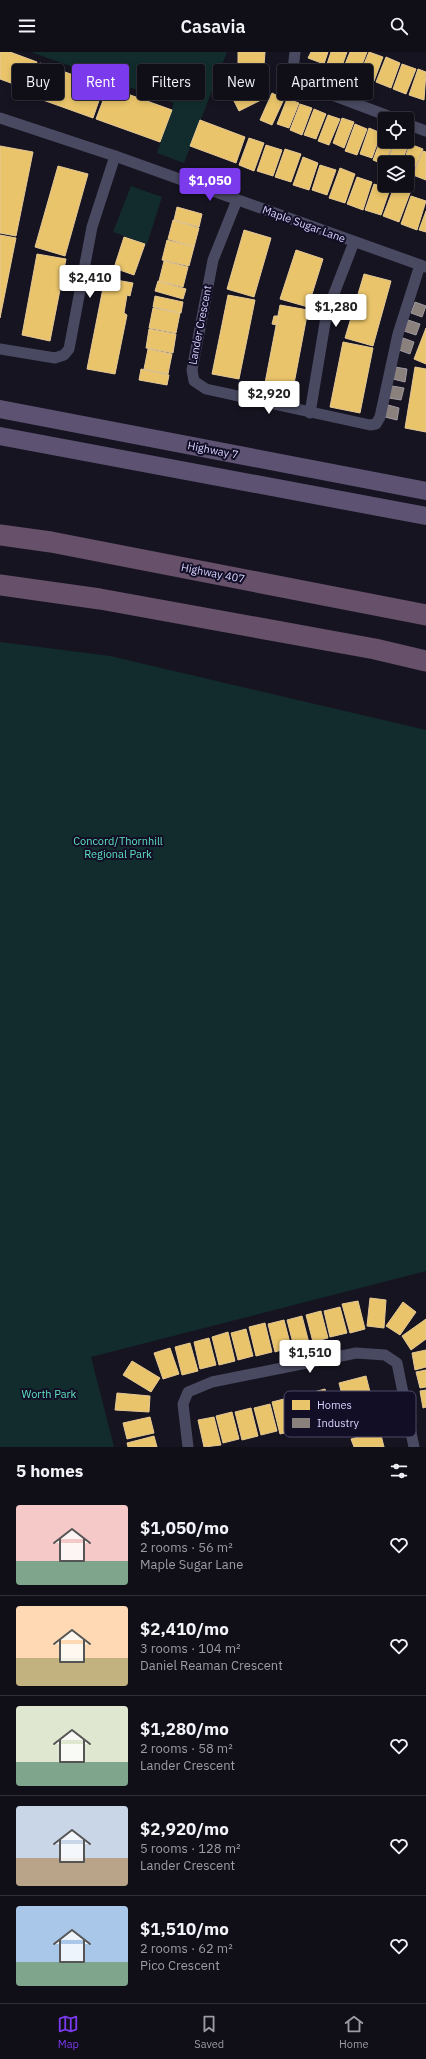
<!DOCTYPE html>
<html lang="en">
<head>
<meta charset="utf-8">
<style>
	body { margin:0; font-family:"IBM Plex Sans",sans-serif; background:#191821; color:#f1f3f6; height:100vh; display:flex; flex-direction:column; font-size:15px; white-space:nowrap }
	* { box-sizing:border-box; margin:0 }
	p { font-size:13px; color:#9c9ca2 }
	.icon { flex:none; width:22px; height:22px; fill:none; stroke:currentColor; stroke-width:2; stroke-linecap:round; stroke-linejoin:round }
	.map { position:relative; height:1395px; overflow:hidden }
	.side { display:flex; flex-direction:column; background:#100f18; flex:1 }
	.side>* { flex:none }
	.banner { position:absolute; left:12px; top:12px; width:402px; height:36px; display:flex; gap:8px }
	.buttons { position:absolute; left:378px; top:60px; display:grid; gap:8px }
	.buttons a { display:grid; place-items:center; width:36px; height:36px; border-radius:4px; background:#100f18; box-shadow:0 2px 6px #0003,0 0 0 1px #302f37; font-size:20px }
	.price { position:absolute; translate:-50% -34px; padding:0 9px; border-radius:4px; background:#fff; color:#222; font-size:13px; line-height:26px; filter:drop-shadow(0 1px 2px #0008) }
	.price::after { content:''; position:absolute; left:50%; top:24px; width:12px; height:9px; margin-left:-6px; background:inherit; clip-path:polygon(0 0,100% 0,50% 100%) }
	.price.current { background:#7c3aed; color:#fff }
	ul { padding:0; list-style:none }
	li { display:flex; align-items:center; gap:12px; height:100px; padding:0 16px }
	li+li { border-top:1px solid #302f37 }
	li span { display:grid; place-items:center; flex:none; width:112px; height:80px; border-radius:4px; color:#555 }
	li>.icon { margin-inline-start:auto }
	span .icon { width:48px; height:48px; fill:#fffc; stroke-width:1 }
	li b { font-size:17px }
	h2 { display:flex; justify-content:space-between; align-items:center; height:48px; padding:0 16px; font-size:17px }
	.chip { padding:0 14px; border-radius:4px; background:#100f18; box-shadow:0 2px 6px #0003,0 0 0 1px #302f37; font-size:14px; line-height:36px }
	.chip.current { background:#7c3aed; color:#fff }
	header { display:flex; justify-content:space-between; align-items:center; height:52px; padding:0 16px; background:#100f18; font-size:18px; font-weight:600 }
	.tabs { display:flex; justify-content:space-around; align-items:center; height:56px; border-top:1px solid #302f37; background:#100f18; font-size:11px; color:#9c9ca2 }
	.tabs a { display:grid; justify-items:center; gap:2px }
	.tabs .current { color:#7c3aed }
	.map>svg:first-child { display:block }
	.green { fill:#122c2d }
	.homes { fill:#e9c46a; stroke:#e4c897 }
	.industry { fill:#8a817c; stroke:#a19aa3 }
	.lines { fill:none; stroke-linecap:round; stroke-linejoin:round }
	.street { stroke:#494961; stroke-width:11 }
	.primary { stroke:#5d5272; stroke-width:18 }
	.highway { stroke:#66506a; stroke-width:21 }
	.labels { text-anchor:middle; stroke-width:4; stroke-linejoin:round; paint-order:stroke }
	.street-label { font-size:11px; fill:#d8d3ff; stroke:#120e26 }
	.park-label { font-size:11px; fill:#5de1bf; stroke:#120e26 }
	.key { fill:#120e26; stroke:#4d4967; stroke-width:1 }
	.key-label { font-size:11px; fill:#d8d3ff }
</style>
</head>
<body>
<header><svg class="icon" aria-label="menu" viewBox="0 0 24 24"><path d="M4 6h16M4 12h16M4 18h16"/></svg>Casavia<svg class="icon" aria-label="search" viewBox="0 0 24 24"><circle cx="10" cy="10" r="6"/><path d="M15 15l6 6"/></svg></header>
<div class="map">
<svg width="426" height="1395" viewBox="0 0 426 1395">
	<rect width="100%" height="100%" fill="#161420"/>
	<g class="green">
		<path d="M31 0H227L184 111 157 101 174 51Z"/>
		<path d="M131 134 162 145 147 192 113 180Z"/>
		<path d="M0 590 110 604 426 678V1219L91 1305 114 1395H0Z"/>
	</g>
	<g class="homes">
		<path d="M0 0H10L37 10 27 37 0 27Z"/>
		<path d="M238 0H265L264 13 238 12Z"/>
		<path d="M311 0H328L324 12 308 6Z"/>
		<path d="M331 0H347L341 17 327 12Z"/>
		<path d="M350 0H367L358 23 343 17Z"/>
		<path d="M369 0 383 5 374 29 359 24Z"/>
		<path d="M386 5 400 11 391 36 376 30Z"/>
		<path d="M40 11 104 34 93 66 29 43Z"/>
		<path d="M402 12 416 17 406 42 393 37Z"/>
		<path d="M230 14H257L256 30H230Z"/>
		<path d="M418 17 426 20 424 48 409 43Z"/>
		<path d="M256 32 263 47 239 59 232 45Z"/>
		<path d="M108 35 172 58 160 90 96 67Z"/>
		<path d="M272 41 284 47 272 73 260 68Z"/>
		<path d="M287 47 299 51 289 76 277 72Z"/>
		<path d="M300 52 312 56 302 83 290 78Z"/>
		<path d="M314 57 326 62 316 87 304 83Z"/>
		<path d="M328 63 340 67 329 93 318 89Z"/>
		<path d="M342 66 354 70 344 96 333 91Z"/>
		<path d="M200 68 245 85 236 111 190 94Z"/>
		<path d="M355 72 367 77 357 103 345 99Z"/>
		<path d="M369 76 381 81 372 106 360 102Z"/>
		<path d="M383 81 385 82V89H394L385 113 373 108Z"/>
		<path d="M249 86 264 91 254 119 239 113Z"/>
		<path d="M395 89 409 92 401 111H387Z"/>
		<path d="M410 92 423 97 412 123 407 121V111H403Z"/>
		<path d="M266 93 282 98 273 124 257 119Z"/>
		<path d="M0 94 33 100 16 184 0 181Z"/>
		<path d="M285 97 301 102 291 130 275 125Z"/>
		<path d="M423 99 426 100V128L413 123Z"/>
		<path d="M303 105 318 111 309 138 293 133Z"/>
		<path d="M320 113 336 118 327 143 312 138Z"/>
		<path d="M58 114 88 122 65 204 35 195Z"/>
		<path d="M340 116 355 122 345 151 329 146Z"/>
		<path d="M357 125 372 130 363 158 347 152Z"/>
		<path d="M374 132 390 137 381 163 365 158Z"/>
		<path d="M394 135 410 141 399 170 383 164Z"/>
		<path d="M411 144 426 149 417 178 401 172Z"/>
		<path d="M177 155 202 162 199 175 174 168Z"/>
		<path d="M426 159V180L419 178Z"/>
		<path d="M173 168 199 176 194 195 168 187Z"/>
		<path d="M244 178 271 186 254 245 227 237Z"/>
		<path d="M0 183 16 186 0 266Z"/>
		<path d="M124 185 145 192 134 223 114 216Z"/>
		<path d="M167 188 194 195 189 214 162 208Z"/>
		<path d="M296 198 323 207 308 255 280 247Z"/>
		<path d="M37 202 66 207 50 289 22 283Z"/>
		<path d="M164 209 188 215 183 235 159 229Z"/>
		<path d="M364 222 391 229 373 294 345 286Z"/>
		<path d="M105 226 133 231 130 244 127 243 124 261 127 263 115 322 87 317Z"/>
		<path d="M158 229 186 237 183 247 155 239Z"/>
		<path d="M228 243 255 248 239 327 212 322Z"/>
		<path d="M155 244 183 250 181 261 153 255Z"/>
		<path d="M280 253 308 258 293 337 265 331Z"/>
		<path d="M153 256 180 261 176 281 149 276Z"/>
		<path d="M274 264H279L277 273 272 272Z"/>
		<path d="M426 276V312L414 307Z"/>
		<path d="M149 277 176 282 173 301 146 296Z"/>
		<path d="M343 290 373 296 360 361 330 355Z"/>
		<path d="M148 297 172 302 168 322 144 317Z"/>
		<path d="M415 315 426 317V380L405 376Z"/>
		<path d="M141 317 169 323 167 333 139 328Z"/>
		<path d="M370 1246 386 1248 384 1276 367 1274Z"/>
		<path d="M358 1249 365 1277 350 1281 342 1252Z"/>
		<path d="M403 1250 416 1260 400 1283 386 1274Z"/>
		<path d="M340 1255 347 1281 330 1285 324 1259Z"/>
		<path d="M321 1259 328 1286 313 1290 306 1263Z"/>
		<path d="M302 1264 309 1291 294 1295 287 1268Z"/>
		<path d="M426 1267V1287L411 1298 402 1284Z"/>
		<path d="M284 1268 291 1295 275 1300 268 1272Z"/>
		<path d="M265 1271 272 1300 256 1304 249 1275Z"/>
		<path d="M246 1277 253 1304 238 1308 231 1281Z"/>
		<path d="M228 1280 235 1309 219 1313 212 1285Z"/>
		<path d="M209 1286 216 1313 200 1317 194 1290Z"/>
		<path d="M190 1291 198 1319 182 1323 175 1295Z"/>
		<path d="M170 1296 179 1322 163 1327 154 1301Z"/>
		<path d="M426 1298V1315L415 1318 412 1301Z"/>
		<path d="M132 1309 160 1326 151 1340 123 1323Z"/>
		<path d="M426 1318V1335L420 1336 416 1320Z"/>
		<path d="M366 1324 370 1340 343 1347 339 1331Z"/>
		<path d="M325 1337 333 1364 318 1368 310 1341Z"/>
		<path d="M426 1338V1355L423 1356 420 1339Z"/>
		<path d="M117 1341 150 1344 149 1360 115 1358Z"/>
		<path d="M288 1346 296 1378 280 1382 272 1350Z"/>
		<path d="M270 1352 277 1379 261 1383 254 1356Z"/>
		<path d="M251 1356 258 1384 242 1388 235 1360Z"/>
		<path d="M232 1360 239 1387 223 1391 216 1364Z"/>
		<path d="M150 1365 154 1381 127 1387 123 1371Z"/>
		<path d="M214 1365 221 1393 204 1395 198 1368Z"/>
		<path d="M380 1379 384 1395H354L351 1387Z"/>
		<path d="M154 1384 157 1395H128L127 1391Z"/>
	</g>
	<g class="industry">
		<path d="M415 250 426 254 422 265 411 261Z"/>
		<path d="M408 268 420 272 416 283 404 279Z"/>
		<path d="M403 286 414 290 410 302 399 298Z"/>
		<path d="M395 315 407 317 405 330 393 327Z"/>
		<path d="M392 334 404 336 401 348 389 346Z"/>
		<path d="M388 353 399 356 397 368 385 365Z"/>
	</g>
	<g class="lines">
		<g class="street">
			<path d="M295 0 293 17 298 30 396 67"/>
			<path d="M0 66 115 104 426 215"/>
			<path d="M407 72 426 79"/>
			<path d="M237 148 213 208 192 318 194 329 206 337 370 373 376 372 380 365 398 282 420 213"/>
			<path d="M0 297 55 306 64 303 69 297 92 175 115 104"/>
			<path d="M310 361 325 271 330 252 354 190"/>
			<path d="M188 1395 183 1352 188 1340 212 1330 356 1301 385 1303 397 1311 414 1395"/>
		</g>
		<g class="primary">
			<path d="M0 357 426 439"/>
			<path d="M0 384 426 464"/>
		</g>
		<g class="highway">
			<path d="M0 483 51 490 426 563"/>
			<path d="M0 533 100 547 375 597 426 609"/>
		</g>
	</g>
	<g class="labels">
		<g class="street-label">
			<text transform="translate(304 172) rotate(20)" y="4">Maple Sugar Lane</text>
			<text transform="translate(200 273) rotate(-79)" y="4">Lander Crescent</text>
			<text transform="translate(213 398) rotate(11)" y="4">Highway 7</text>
			<text transform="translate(213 521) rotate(11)" y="4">Highway 407</text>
		</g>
		<g class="park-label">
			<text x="118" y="793">Concord/Thornhill<tspan x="118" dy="13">Regional Park</tspan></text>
			<text x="49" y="1346">Worth Park</text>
		</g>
	</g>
	<rect x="284" y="1339" width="132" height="46" rx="6" class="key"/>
	<rect x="292" y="1348" width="18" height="10" fill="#e9c46a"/>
	<rect x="292" y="1366" width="18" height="10" fill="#8a817c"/>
	<g class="key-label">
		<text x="317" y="1357">Homes</text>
		<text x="317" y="1375">Industry</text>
	</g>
</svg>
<div class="buttons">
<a><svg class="icon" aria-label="locate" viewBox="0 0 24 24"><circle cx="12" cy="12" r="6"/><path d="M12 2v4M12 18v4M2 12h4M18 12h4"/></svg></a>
<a><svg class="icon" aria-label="layers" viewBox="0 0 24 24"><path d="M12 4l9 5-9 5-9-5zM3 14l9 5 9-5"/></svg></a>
</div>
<b class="price current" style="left:210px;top:150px">$1,050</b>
<b class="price" style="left:90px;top:247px">$2,410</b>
<b class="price" style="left:336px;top:276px">$1,280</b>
<b class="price" style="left:269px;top:363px">$2,920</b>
<b class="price" style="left:310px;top:1322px">$1,510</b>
<div class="banner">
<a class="chip">Buy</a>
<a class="chip current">Rent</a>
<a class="chip">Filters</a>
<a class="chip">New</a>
<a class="chip">Apartment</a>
</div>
</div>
<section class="side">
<h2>5 homes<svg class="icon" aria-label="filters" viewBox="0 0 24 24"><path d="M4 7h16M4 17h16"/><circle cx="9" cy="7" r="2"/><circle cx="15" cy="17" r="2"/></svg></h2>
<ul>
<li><span style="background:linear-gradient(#f6c9c9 70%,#7fa58c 0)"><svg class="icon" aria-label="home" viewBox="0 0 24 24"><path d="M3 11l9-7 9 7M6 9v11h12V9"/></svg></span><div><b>$1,050/mo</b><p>2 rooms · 56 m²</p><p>Maple Sugar Lane</p></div><svg class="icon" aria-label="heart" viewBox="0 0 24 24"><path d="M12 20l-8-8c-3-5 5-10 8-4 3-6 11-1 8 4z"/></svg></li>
<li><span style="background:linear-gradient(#ffd9b3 65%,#c2b280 0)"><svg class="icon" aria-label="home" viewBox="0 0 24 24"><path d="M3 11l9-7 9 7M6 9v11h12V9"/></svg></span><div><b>$2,410/mo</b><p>3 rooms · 104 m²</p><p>Daniel Reaman Crescent</p></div><svg class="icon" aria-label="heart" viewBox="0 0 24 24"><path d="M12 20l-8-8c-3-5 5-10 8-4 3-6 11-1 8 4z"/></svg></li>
<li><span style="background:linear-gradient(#dfe7d0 70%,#7fa58c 0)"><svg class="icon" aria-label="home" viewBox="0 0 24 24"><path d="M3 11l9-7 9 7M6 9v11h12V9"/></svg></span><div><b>$1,280/mo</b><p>2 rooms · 58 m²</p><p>Lander Crescent</p></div><svg class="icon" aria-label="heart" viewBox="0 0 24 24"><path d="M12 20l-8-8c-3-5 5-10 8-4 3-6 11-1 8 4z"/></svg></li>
<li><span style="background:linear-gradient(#c9d6e8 65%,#b9a48a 0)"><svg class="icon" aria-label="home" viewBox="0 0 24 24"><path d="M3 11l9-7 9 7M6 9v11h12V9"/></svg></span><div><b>$2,920/mo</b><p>5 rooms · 128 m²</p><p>Lander Crescent</p></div><svg class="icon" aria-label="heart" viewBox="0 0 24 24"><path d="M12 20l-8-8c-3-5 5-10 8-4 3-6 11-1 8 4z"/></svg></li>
<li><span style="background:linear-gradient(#a9c7e8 70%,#7fa58c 0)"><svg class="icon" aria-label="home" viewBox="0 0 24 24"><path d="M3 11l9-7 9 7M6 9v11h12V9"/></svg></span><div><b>$1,510/mo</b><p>2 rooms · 62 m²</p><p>Pico Crescent</p></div><svg class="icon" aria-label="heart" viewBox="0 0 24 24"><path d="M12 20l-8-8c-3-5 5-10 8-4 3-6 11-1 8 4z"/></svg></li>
</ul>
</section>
<nav class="tabs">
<a class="current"><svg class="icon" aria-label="map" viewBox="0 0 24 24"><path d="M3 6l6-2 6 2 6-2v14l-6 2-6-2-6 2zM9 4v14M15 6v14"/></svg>Map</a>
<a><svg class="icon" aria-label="saved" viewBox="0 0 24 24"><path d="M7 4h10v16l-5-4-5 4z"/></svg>Saved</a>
<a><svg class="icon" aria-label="home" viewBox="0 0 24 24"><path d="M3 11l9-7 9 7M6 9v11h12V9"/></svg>Home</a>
</nav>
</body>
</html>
